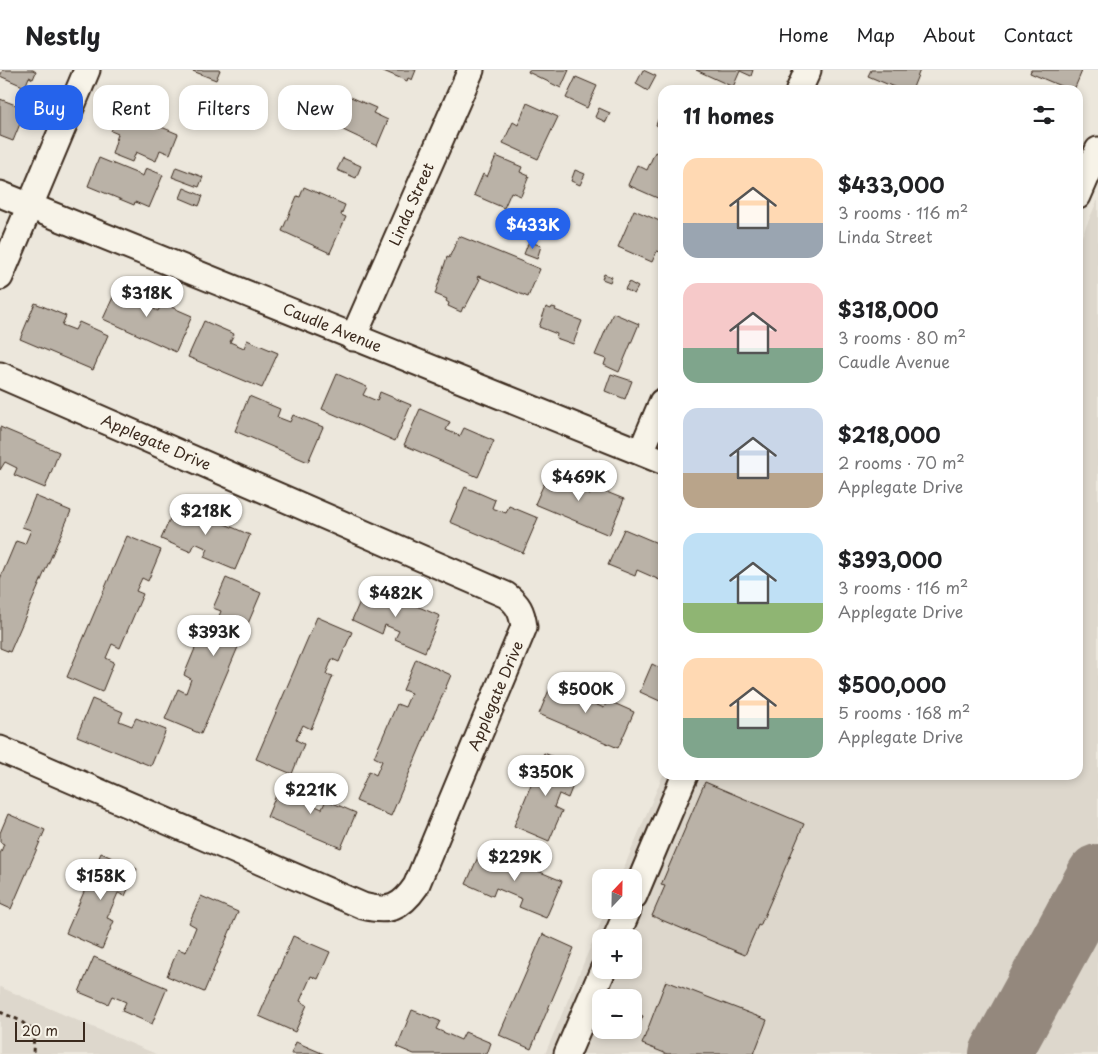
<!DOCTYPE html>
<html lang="en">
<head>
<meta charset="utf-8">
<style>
	body { margin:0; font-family:"Playpen Sans",sans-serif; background:#f6f6f6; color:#202124; height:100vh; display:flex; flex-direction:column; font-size:19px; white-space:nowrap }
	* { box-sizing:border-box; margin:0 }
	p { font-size:16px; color:#757577 }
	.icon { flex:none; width:28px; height:28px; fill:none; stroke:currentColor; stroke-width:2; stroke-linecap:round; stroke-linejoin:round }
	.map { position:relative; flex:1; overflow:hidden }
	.drawer { position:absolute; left:658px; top:15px; width:425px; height:695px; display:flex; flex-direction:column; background:#fff; border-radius:15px; box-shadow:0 2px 8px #0003 }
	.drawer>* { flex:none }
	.guide { position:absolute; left:15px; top:15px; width:475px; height:45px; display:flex; gap:10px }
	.needle { width:32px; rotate:22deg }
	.tools { position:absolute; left:592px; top:799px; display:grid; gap:10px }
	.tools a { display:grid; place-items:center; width:50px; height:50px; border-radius:10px; background:#fff; box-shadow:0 2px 8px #0003; font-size:25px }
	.scale { position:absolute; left:15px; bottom:12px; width:70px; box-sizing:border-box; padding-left:5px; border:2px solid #3b2a1e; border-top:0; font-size:14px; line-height:18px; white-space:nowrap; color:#3b2a1e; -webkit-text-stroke:4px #f7f3e8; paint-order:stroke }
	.price { position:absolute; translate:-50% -42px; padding:0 11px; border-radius:18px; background:#fff; color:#222; font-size:16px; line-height:32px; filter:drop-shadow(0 1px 2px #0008) }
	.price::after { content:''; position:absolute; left:50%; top:30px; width:15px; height:11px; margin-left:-8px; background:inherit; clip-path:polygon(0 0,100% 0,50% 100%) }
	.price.selected { background:#2563eb; color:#fff }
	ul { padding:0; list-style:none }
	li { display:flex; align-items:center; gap:15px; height:125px; padding:0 25px }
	li span { display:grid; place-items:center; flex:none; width:140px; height:100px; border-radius:15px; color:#555 }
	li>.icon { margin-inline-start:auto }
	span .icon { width:60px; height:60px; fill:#fffc; stroke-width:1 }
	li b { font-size:21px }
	h2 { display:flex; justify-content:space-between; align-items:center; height:60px; padding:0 25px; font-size:21px }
	.pill { padding:0 18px; border-radius:15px; background:#fff; box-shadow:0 2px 8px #0003; font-size:18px; line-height:45px }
	.pill.selected { background:#2563eb; color:#fff }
	header { display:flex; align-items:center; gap:30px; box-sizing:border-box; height:70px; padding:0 25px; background:#fff; border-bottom:1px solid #e0e0e0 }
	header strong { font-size:24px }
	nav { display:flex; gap:28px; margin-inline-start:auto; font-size:18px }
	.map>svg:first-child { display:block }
	.built { fill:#ddd7cc; fill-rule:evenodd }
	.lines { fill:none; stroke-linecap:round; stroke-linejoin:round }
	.taxiway { stroke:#94887d; stroke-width:62 }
	.building { fill:#bab2a7; stroke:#3b2a1e }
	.minor-casing { stroke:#3b2a1e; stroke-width:29 }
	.path { stroke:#3b2a1e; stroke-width:3; stroke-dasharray:4 4; stroke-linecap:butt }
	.minor { stroke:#f7f3e8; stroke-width:25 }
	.labels { text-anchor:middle; stroke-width:4.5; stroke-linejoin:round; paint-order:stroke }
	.street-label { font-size:15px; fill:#3b2a1e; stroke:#f7f3e8 }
</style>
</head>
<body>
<header>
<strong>Nestly</strong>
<nav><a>Home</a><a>Map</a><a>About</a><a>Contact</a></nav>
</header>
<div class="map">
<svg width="1098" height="984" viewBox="0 0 1098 984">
	<rect width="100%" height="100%" fill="#ece7dc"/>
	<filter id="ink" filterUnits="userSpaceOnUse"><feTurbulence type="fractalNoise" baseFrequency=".02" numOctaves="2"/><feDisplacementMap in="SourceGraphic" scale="10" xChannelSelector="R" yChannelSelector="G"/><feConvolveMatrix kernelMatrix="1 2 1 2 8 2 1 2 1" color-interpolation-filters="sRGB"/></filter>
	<g filter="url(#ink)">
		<g class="built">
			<path d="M1098 129V984H545L606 840H634V808L620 807 663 705H1078V175ZM601 868H634V900H601ZM601 928H634V960H601Z"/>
			<path d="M0 917 118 968 156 984H0Z"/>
		</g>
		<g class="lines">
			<path class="taxiway" d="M1000 984 1098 805"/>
		</g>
		<g class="building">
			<path d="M3 0H33L36 2 33 9 29 7 25 17 0 6Z"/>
			<path d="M190 0H220L216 10Z"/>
			<path d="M381 0H416L412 10 408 8 407 11Z"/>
			<path d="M529 0H569L561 18 528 2Z"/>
			<path d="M643 0 656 6 648 21 636 14Z"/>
			<path d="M696 0H753L751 6 740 1 733 17Z"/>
			<path d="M871 0H920L912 20H901L868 6Z"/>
			<path d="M1031 0H1080L1082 1 1074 20H1070L1030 3Z"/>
			<path d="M576 7 597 16 587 38 566 28Z"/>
			<path d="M205 18 212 21 207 33 200 30Z"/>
			<path d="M337 21 376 38 373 43 388 50 377 76 324 51Z"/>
			<path d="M0 29 26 39 13 71 0 66Z"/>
			<path d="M527 33 558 47 538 89 503 73 513 52 518 55Z"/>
			<path d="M599 38 610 43 606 52 595 47Z"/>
			<path d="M662 40V58L656 55Z"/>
			<path d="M126 42 178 64 170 84 160 80 156 91 136 82 132 92 112 84 118 64 111 61 117 49 122 51Z"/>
			<path d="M655 82 662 85V130L628 115 637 95 647 100Z"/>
			<path d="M496 86 522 97 520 102 529 106 521 126 511 122 504 138 474 125 483 104 487 107Z"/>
			<path d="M99 88 143 106 146 98 163 105 149 138 135 132 134 135 88 116Z"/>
			<path d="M343 88 361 96 356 108 337 100Z"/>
			<path d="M176 97 203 107 199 117 172 107Z"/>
			<path d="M575 100 585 104 580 115 571 111Z"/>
			<path d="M304 117 345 135 341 145 346 147 330 183 282 161 297 126 300 127Z"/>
			<path d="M184 118 203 126 199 136 180 128Z"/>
			<path d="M634 140 662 152V179L660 182 657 181 652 192 618 177Z"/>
			<path d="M459 166 540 199 528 227 478 206 477 208 480 209 465 238 463 237 461 242 448 236 449 233 446 231 447 229 435 224 447 187 449 188Z"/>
			<path d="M529 171 541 176 537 189 524 184Z"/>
			<path d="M604 204 612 207 610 212 602 209Z"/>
			<path d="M629 212 638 217 634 224 625 219Z"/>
			<path d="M119 214 148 227 145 235 158 241 162 233 192 246 176 282 103 249Z"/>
			<path d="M35 233 66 246 62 255 75 260 79 252 108 265 93 300 20 269Z"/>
			<path d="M546 237 551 239 552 237 556 238 555 240 582 251 573 274 556 268 557 264 539 257Z"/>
			<path d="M613 243 639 254 619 302 604 295 606 289 595 285Z"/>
			<path d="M204 251 234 264 230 272 244 278 247 270 278 283 262 318 188 287Z"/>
			<path d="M337 304 367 317 363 325 377 331 380 322 411 335 395 371 322 339Z"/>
			<path d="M611 304 632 311 625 329 605 321Z"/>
			<path d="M249 326 280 339 277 347 290 352 293 345 323 357 308 392 235 361Z"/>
			<path d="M420 339 450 352 446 360 460 366 464 358 494 371 478 407 404 375Z"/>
			<path d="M0 357 59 382 45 418 14 405 17 398 5 392 0 400Z"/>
			<path d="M551 398 581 411 577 419 590 425 594 417 624 429 609 465 535 434Z"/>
			<path d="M465 417 495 430 492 438 506 443 509 436 538 448 523 483 450 452Z"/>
			<path d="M35 426 71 441 10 582 0 578V509L16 471 25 474 31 460 22 457Z"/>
			<path d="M177 433 250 465 235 500 204 487 208 479 195 473 191 482 161 469Z"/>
			<path d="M624 459 662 475V511L637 500 635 506 608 495Z"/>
			<path d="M127 466 161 480 148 511 142 508 136 521 143 524 120 578 112 574 106 588 114 592 102 622 67 607Z"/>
			<path d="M226 508 261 523 201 664 165 649 178 619 186 623 191 609 184 605 206 552 215 556 221 541 213 538Z"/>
			<path d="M367 515 440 546 425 582 395 569 399 561 385 555 382 564 352 550Z"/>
			<path d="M317 547 352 562 339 592 332 589 326 604 333 606 311 659 303 655 296 670 304 674 292 704 256 689Z"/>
			<path d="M416 589 451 605 391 746 356 731 369 701 376 705 382 691 374 687 397 634 405 637 411 623 403 620Z"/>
			<path d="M662 592V632L640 622 652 594 660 598Z"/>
			<path d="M554 608 582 619 579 627 604 638 607 630 634 642 618 678 539 644Z"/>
			<path d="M92 629 123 642 119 651 132 656 136 648 166 660 151 696 77 666Z"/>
			<path d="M544 683 580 698 568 728 559 724 554 737 562 741 549 771 514 756Z"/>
			<path d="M282 711 313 725 309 733 322 739 326 730 356 743 341 778 267 747Z"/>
			<path d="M705 712 804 754 760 856 758 855 745 885 652 846 665 816 661 815Z"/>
			<path d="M8 744 45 760 11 839 0 834V784L4 774 0 772V763Z"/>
			<path d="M482 778 562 811 546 848 519 837 522 829 496 818 493 826 466 814Z"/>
			<path d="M101 783 137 799 125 826 118 823 107 848 114 851 102 879 66 863Z"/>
			<path d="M201 826 238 842 204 922 167 906 178 879 186 882 196 857 189 853Z"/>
			<path d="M543 864 574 878 531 979 499 965Z"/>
			<path d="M293 866 330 882 318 909 311 906 300 931 307 935 295 962 259 946Z"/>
			<path d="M94 887 167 918 152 954 122 941 126 932 112 926 108 934 79 922Z"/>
			<path d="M666 911 767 950 754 984H667L642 974Z"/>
			<path d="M412 940 440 951 436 959 461 970 465 962 491 973 487 984H414L397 977Z"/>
			<path d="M634 942 643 946 633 969 610 960H634Z"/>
			<path d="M296 972 324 984H291Z"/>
		</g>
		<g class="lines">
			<g class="minor-casing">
				<g id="minor">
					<path d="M799 20 808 0"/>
					<path id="s1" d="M0 124 662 391"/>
					<path d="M1078 126 1098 80"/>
					<path d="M0 207 87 0"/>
					<path id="s2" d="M353 268 471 0"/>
					<path id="s3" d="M0 305 506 525C518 534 522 541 524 557L416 816C401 838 389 843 363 836L0 679"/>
					<path d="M641 382 662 332"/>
					<path d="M634 826 685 705"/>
					<path d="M616 868 628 840"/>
					<path d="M567 984 603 900"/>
				</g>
			</g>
			<path class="path" d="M0 942 19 950 34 961 33 984"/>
			<use href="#minor" class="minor"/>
		</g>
	</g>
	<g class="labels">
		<g class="street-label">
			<text dy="5" stroke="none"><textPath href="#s2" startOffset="146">Linda Street</textPath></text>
			<text dy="5" stroke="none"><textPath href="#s1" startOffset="358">Caudle Avenue</textPath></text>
			<text dy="5" stroke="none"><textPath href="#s3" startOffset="170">Applegate Drive</textPath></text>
			<text transform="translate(496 626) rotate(-67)" y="5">Applegate Drive</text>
		</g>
	</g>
</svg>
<div class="tools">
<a><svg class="needle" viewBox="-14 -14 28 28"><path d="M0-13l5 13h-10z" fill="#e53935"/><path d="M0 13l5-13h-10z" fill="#757577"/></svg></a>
<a>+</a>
<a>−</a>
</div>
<div class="scale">20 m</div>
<b class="price selected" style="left:533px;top:180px">$433K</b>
<b class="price" style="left:147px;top:248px">$318K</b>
<b class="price" style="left:579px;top:432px">$469K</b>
<b class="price" style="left:206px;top:466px">$218K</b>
<b class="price" style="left:396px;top:548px">$482K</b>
<b class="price" style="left:214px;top:587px">$393K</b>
<b class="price" style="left:586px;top:644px">$500K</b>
<b class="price" style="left:546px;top:727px">$350K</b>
<b class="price" style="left:311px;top:745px">$221K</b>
<b class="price" style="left:515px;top:812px">$229K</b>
<b class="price" style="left:101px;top:831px">$158K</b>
<div class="guide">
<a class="pill selected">Buy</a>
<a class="pill">Rent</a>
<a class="pill">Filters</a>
<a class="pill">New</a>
</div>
<section class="drawer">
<h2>11 homes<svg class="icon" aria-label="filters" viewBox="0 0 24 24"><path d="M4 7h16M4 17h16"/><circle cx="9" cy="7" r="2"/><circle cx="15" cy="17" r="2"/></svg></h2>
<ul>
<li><span style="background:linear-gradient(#ffd9b3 65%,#9aa5b1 0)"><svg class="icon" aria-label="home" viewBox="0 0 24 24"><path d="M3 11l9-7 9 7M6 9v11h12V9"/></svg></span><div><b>$433,000</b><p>3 rooms · 116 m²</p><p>Linda Street</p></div></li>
<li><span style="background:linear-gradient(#f6c9c9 65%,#7fa58c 0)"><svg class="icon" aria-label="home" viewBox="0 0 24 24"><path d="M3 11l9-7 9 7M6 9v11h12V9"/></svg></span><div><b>$318,000</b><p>3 rooms · 80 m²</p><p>Caudle Avenue</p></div></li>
<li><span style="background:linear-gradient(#c9d6e8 65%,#b9a48a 0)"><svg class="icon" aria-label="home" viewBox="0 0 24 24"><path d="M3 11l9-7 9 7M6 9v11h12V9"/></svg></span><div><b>$218,000</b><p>2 rooms · 70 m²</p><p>Applegate Drive</p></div></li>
<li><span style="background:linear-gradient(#bfe0f5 70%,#8fb573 0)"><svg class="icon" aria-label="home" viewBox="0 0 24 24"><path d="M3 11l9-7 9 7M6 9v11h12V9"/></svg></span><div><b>$393,000</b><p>3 rooms · 116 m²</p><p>Applegate Drive</p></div></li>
<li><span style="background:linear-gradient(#ffd9b3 60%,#7fa58c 0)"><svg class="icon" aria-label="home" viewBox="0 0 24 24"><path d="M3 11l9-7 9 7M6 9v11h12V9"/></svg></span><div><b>$500,000</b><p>5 rooms · 168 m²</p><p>Applegate Drive</p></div></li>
</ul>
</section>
</div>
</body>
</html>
